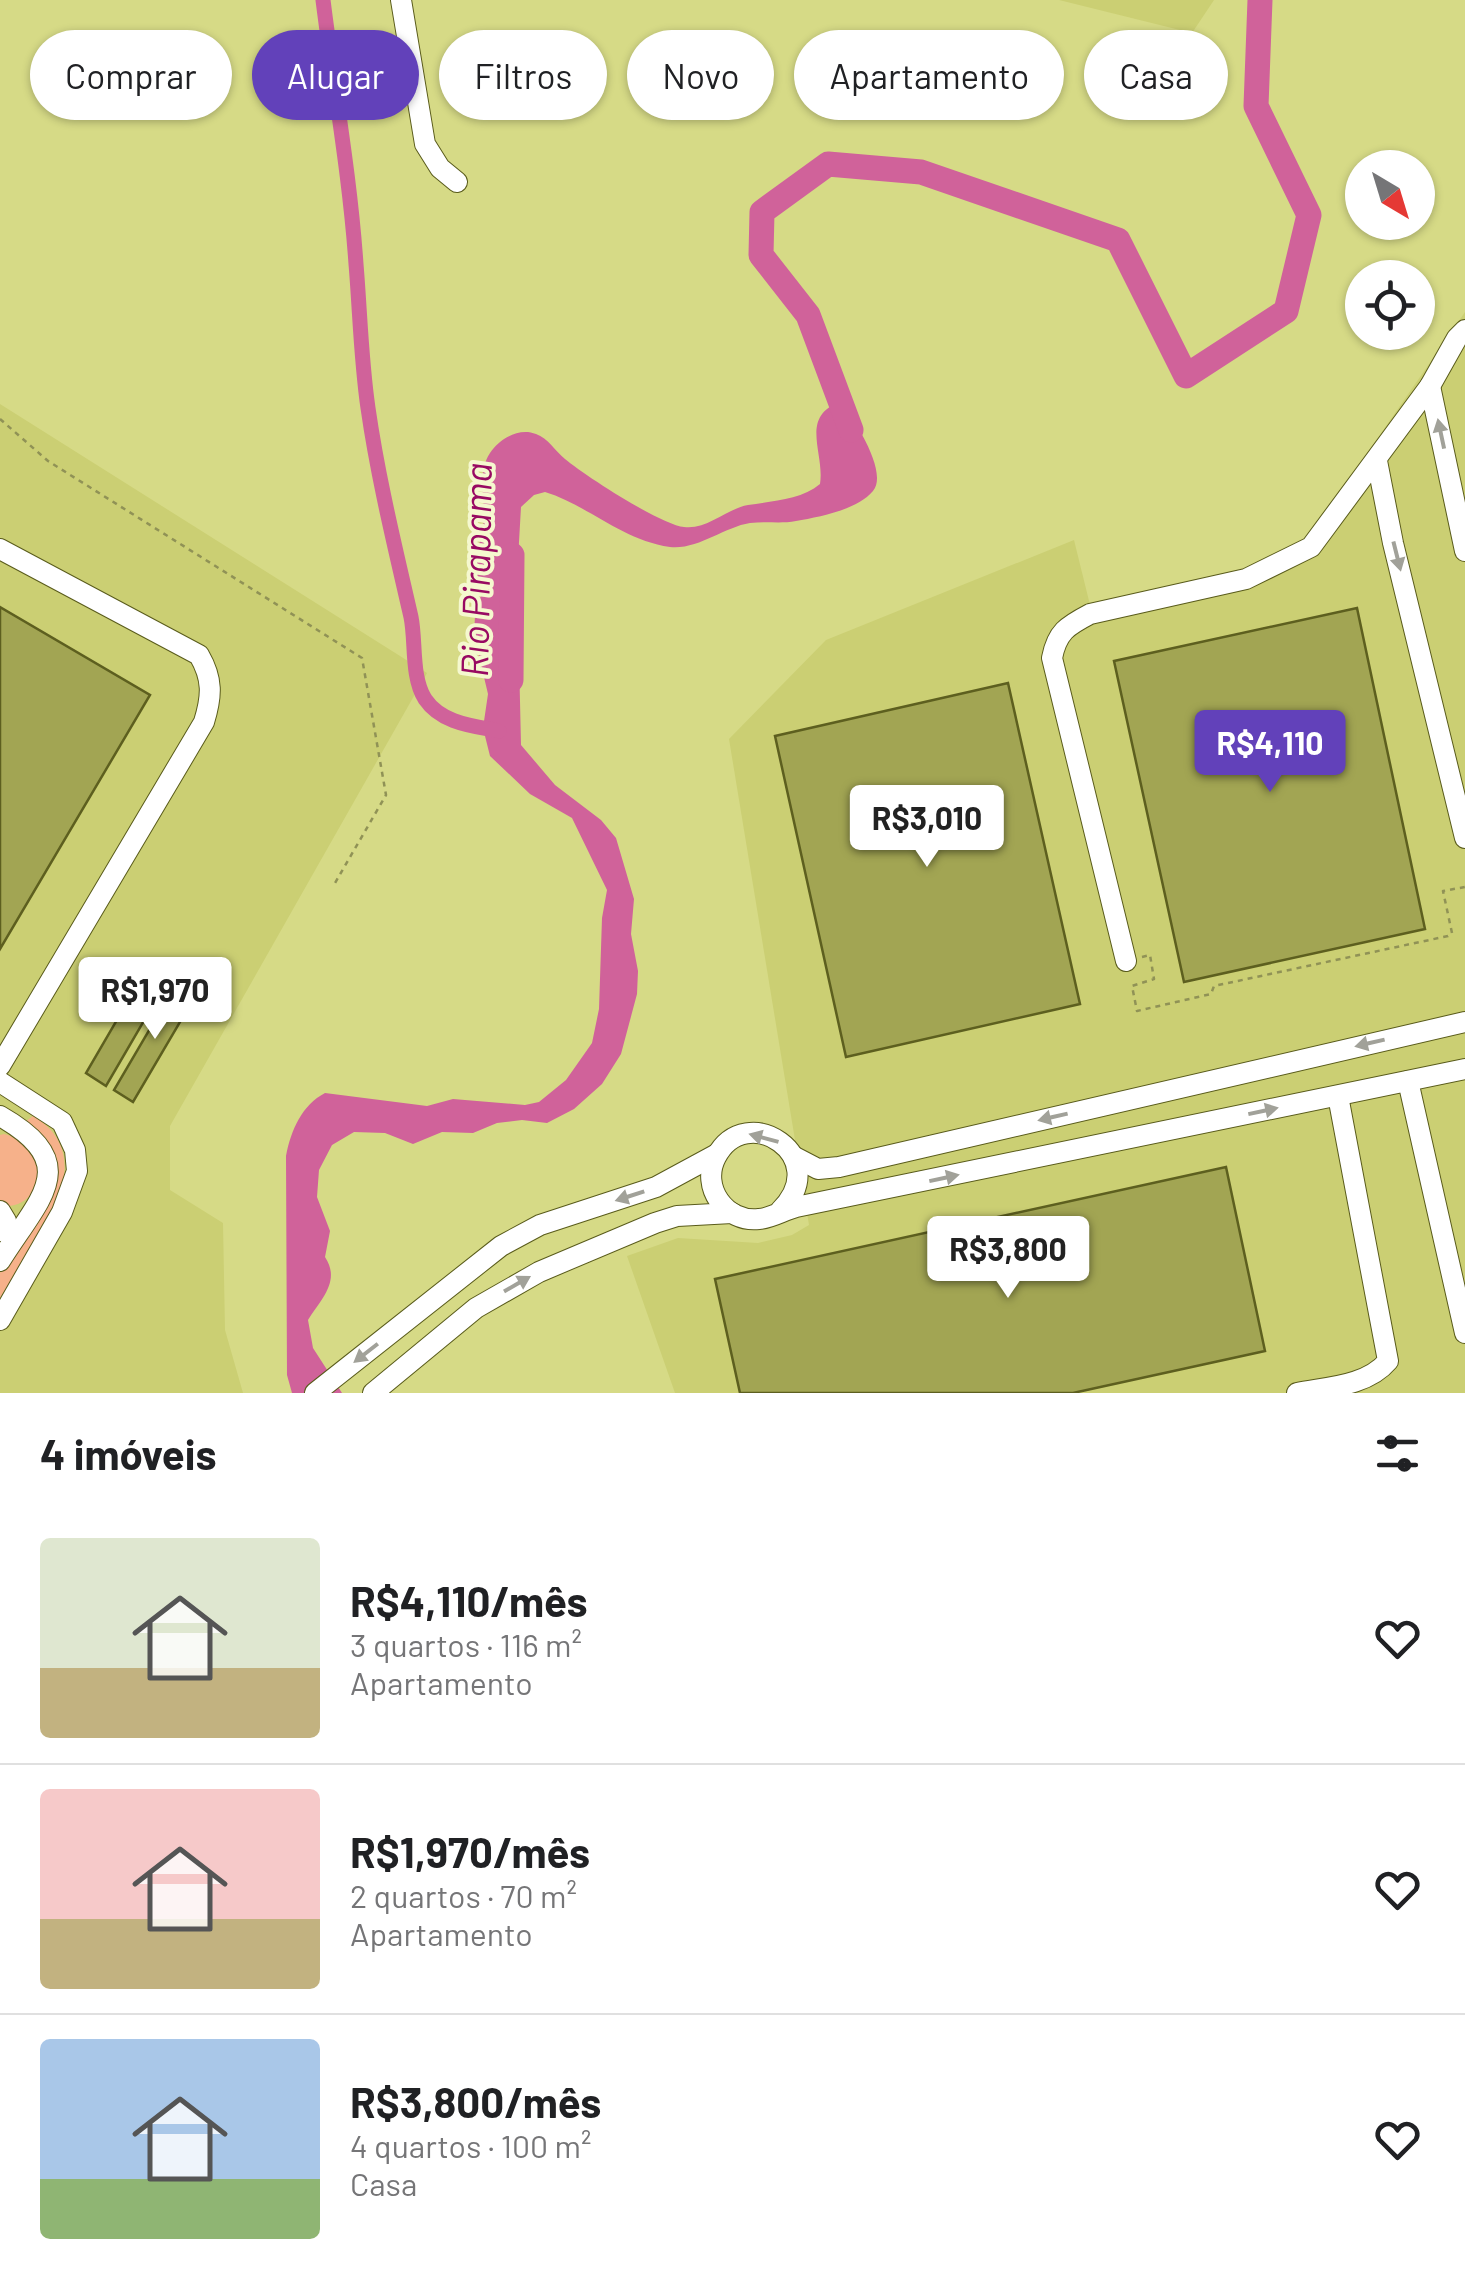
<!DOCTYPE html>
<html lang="pt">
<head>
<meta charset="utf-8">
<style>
	body { margin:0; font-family:Barlow,sans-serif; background:#f2f2f2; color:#202124; height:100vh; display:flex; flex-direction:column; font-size:38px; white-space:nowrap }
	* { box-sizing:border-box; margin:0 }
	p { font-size:32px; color:#757577 }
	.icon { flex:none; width:55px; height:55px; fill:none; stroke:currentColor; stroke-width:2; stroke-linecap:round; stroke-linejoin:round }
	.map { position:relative; height:1393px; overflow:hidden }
	.sheet { display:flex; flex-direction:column; background:#fff; flex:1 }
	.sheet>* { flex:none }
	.banner { position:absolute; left:30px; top:30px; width:1405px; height:90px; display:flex; gap:20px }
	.needle { width:65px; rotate:142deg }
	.buttons { position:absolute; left:1345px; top:150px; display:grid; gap:20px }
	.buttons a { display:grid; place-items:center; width:90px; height:90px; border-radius:50%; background:#fff; box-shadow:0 2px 8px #0004; font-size:50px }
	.price { position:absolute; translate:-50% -85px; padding:0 22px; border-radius:10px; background:#fff; color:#222; font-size:32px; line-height:65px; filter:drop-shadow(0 2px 5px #0008) }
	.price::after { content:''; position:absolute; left:50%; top:60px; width:30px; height:22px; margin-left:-15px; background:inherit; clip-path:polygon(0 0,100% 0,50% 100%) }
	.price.active { background:#6241ba; color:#fff }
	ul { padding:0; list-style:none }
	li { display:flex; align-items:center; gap:30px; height:250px; padding:0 40px }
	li+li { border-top:2px solid #e0e0e0 }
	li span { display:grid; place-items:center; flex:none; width:280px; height:200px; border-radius:10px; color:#555 }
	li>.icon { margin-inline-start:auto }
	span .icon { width:120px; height:120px; fill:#fffc; stroke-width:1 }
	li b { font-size:42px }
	h2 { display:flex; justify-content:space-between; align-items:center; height:120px; padding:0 40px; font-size:42px }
	.pill { padding:0 35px; border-radius:45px; background:#fff; box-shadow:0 2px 8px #0004; font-size:35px; line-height:90px }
	.pill.active { background:#6241ba; color:#fff }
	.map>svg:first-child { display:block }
	.built { fill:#cbcf73 }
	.green { fill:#f6b18a }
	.water { fill:#d0629a }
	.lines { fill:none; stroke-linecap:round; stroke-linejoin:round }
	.canal { stroke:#d0629a; stroke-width:15 }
	.river { stroke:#d0629a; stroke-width:25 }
	.building { fill:#a2a553; stroke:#5d5f1f; stroke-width:2.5 }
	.minor-casing { stroke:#595b1b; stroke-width:22 }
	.path { stroke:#909256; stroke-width:2.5; stroke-dasharray:5 5; stroke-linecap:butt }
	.minor { stroke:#fff; stroke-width:20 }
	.oneway { fill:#a1a199 }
	.labels { text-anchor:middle; stroke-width:8; stroke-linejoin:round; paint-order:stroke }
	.water-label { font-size:38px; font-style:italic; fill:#980a62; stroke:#f5f8cf }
</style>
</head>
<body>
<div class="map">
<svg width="1465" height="1393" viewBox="0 0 1465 1393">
	<rect width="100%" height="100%" fill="#d6da86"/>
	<g class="built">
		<path d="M1059 0H1214L1192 33Z"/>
		<path d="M1465 312V1393H675L627 1256 678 1238 758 1243 792 1235 809 1225 729 739 826 640 1074 540 1090 605 1252 569 1307 540Z"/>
		<path d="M0 404 427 673 170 1126V1190L223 1223 225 1330 243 1393H0Z"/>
	</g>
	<g class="green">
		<path d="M33 1116C108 1160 30 1249 0 1298V1273L50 1191 25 1122Z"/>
		<path d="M4 1134C54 1147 45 1211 0 1206V1135Z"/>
	</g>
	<path class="water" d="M840 402C853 417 889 472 873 491 857 510 819 517 796 521 781 524 766 521 750 523 724 527 698 550 670 547 621 540 588 505 545 492L534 495 521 507 517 577 505 603 502 625 519 658 521 745 555 785 601 820 616 838 634 899 631 934 638 971 637 994 621 1054 602 1084 574 1109 547 1123 522 1120 497 1123 473 1133 442 1132 413 1144 385 1133 354 1132 332 1145 319 1170 317 1197 330 1231 325 1257C341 1281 321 1299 308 1320L313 1348 342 1393H292L287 1375 286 1156C291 1130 302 1105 325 1093L427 1106 453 1099 525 1105 539 1102 566 1080 592 1043 599 1009 602 918 607 890 572 818 530 794 490 756 483 728 488 694 474 635 475 616 482 592 469 572C474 558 481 543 483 528 487 503 475 476 490 453 499 439 519 427 536 434 548 438 555 451 565 459 584 475 661 525 684 527 707 530 726 509 748 505 772 501 801 500 820 484 825 453 799 417 840 402Z"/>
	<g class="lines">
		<path class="canal" d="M323 0C334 88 350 176 356 264 360 312 361 360 368 408 378 478 395 547 411 617 416 641 411 677 425 699 442 724 474 726 499 731"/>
		<g class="river">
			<path d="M851 430 808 315 761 255 762 212 828 164 921 172 1118 240 1186 376 1286 311 1309 215 1256 106 1260 0"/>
			<path d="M511 680 512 555"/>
		</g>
	</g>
	<g class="building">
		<path d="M0 607 150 695 0 949Z"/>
		<path d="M1357 608 1425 929 1184 982 1114 661Z"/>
		<path d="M1008 683 1080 1004 846 1057 775 736Z"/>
		<path d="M149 965 170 976 106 1086 86 1073Z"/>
		<path d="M178 981 197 993 133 1102 114 1090Z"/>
		<path d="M1226 1167 1265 1351 1073 1393H740L715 1279Z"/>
	</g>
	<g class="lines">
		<g class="minor-casing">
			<g id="minor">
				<path d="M401 0 425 144 440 168 457 182"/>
				<path d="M1430 386 1465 551"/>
				<path d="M1377 461 1393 543 1465 838"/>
				<path d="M0 549 199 655C213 679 212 696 204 722L0 1066"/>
				<path d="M1126 961 1052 658C1057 632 1067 626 1090 614L1246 579 1311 547 1430 386 1457 338 1465 330"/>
				<path d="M1408 1081 1465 1333"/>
				<path d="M0 1082 62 1122 75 1150 77 1171 62 1212 0 1320"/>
				<path d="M0 1116C84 1164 40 1197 0 1261"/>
				<path d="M793 1156 818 1169 839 1167 1465 1022"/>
				<path d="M0 1211 6 1221 0 1231"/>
				<path d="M780 1211C835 1157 746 1099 716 1157 700 1187 726 1223 759 1219 772 1218 784 1210 796 1207L1465 1069"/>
				<path d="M315 1393 501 1246 540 1225 656 1187 717 1154"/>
				<path d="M373 1393 476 1308 539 1272 655 1223 677 1216 732 1213"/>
				<path d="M1297 1393C1328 1387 1367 1386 1388 1361L1338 1096"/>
			</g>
		</g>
		<g class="path">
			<path d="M0 419 48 461 362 658 386 795 335 883"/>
			<path d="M1142 957 1150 955 1154 979 1132 986 1137 1011 1211 994 1214 986 1448 936 1452 933 1443 891 1465 887"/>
		</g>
		<use href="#minor" class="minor"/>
	</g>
	<defs><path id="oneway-solid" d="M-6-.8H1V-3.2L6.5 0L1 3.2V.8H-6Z" transform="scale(2.5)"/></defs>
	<g class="oneway">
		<use href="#oneway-solid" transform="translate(1441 434) rotate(-102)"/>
		<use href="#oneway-solid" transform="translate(1397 556) rotate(76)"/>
		<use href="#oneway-solid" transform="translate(1370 1043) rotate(167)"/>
		<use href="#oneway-solid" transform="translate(1263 1111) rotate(-12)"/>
		<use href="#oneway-solid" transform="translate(1053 1117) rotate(167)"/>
		<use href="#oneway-solid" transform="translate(764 1138) rotate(-165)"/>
		<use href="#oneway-solid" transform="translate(944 1178) rotate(-12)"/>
		<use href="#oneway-solid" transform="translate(630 1196) rotate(162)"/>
		<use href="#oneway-solid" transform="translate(517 1284) rotate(-30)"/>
		<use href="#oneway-solid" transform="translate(366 1353) rotate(142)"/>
	</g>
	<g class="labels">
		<g class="water-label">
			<text transform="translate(477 570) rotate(-89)" y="13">Rio Pirapama</text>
		</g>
	</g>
</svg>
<div class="buttons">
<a><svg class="needle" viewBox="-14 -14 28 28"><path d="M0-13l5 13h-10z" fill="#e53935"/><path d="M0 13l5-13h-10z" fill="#757577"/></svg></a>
<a><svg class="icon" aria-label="locate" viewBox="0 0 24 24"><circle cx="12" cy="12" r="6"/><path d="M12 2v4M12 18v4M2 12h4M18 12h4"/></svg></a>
</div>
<b class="price active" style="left:1270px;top:795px">R$4,110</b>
<b class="price" style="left:927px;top:870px">R$3,010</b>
<b class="price" style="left:155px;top:1042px">R$1,970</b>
<b class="price" style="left:1008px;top:1301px">R$3,800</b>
<div class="banner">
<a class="pill">Comprar</a>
<a class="pill active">Alugar</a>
<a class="pill">Filtros</a>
<a class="pill">Novo</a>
<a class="pill">Apartamento</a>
<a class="pill">Casa</a>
</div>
</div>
<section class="sheet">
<h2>4 imóveis<svg class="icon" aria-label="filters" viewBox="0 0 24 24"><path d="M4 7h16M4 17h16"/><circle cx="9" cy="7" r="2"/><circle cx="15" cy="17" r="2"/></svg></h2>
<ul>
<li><span style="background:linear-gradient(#dfe7d0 65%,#c2b280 0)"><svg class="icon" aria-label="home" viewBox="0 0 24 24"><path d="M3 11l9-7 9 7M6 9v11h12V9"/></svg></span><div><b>R$4,110/mês</b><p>3 quartos · 116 m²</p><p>Apartamento</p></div><svg class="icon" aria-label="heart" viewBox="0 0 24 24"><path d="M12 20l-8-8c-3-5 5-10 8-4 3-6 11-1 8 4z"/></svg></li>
<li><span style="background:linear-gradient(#f6c9c9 65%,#c2b280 0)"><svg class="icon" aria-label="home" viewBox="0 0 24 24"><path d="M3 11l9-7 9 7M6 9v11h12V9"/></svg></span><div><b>R$1,970/mês</b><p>2 quartos · 70 m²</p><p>Apartamento</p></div><svg class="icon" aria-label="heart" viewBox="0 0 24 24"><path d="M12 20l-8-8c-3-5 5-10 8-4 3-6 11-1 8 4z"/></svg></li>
<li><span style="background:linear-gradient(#a9c7e8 70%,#8fb573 0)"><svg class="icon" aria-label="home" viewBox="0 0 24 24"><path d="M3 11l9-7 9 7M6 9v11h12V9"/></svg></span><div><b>R$3,800/mês</b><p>4 quartos · 100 m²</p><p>Casa</p></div><svg class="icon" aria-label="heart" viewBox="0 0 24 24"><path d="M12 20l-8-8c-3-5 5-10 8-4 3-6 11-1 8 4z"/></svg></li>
</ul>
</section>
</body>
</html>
